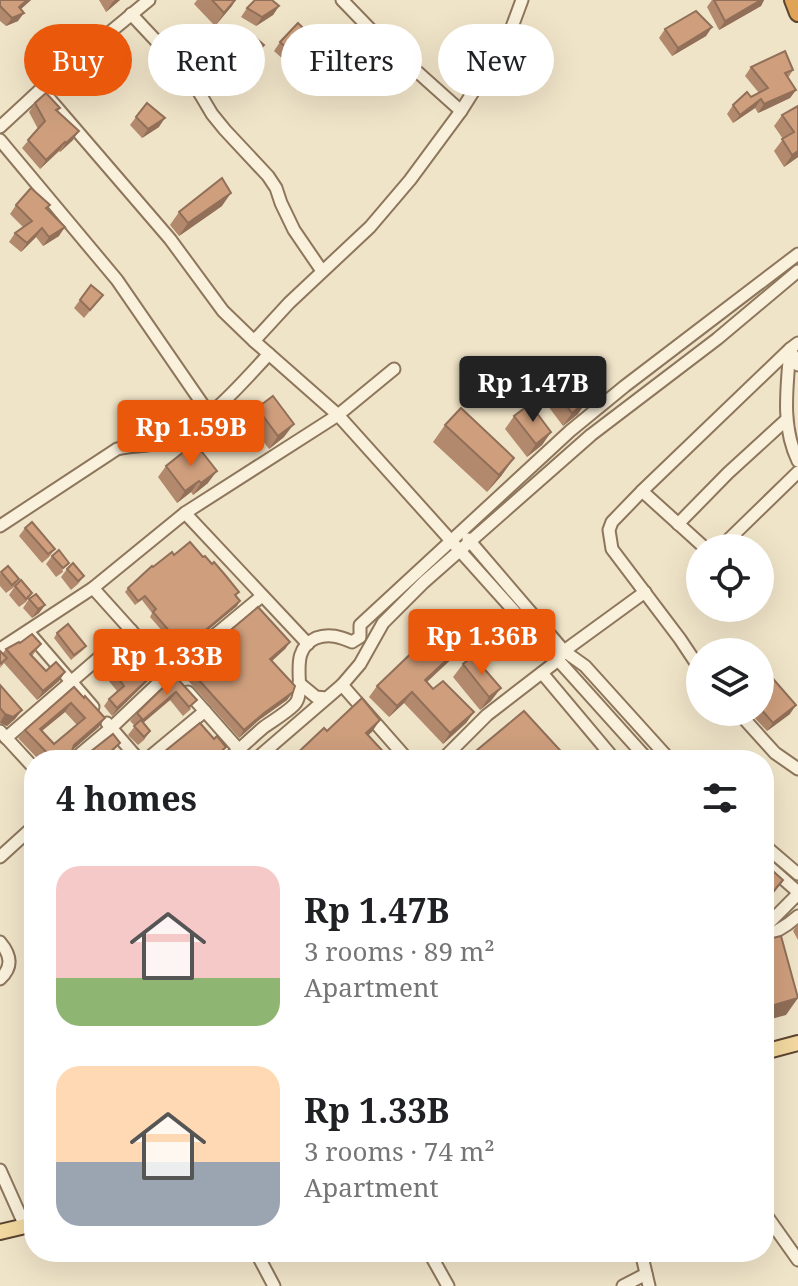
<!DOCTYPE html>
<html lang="en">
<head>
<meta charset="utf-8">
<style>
	body { margin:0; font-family:"Noto Serif",serif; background:#f2f2f2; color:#202124; height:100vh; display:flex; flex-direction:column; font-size:30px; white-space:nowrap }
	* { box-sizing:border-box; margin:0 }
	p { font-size:26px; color:#757577 }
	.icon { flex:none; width:44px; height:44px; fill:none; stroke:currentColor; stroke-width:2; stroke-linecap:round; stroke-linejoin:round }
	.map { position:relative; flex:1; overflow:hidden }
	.sheet { position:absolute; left:24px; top:750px; width:750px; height:512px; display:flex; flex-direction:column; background:#fff; border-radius:32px; box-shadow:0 8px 32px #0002 }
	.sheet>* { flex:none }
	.top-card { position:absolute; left:24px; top:24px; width:750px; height:72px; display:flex; gap:16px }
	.controls { position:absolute; left:686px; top:534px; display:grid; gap:16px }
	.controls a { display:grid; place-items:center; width:88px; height:88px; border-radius:50%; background:#fff; box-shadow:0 8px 32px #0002; font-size:40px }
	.price { position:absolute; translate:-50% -68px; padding:0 18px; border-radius:8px; background:#ea580c; color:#fff; font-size:26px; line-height:52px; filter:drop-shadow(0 2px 4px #0008) }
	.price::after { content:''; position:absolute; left:50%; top:48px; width:24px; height:18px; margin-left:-12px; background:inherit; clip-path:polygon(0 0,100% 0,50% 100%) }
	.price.current { background:#222; color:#fff }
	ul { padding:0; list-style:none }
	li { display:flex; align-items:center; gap:24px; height:200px; padding:0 32px }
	li span { display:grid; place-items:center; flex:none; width:224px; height:160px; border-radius:24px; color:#555 }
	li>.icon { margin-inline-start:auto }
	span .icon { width:96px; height:96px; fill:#fffc; stroke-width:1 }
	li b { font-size:34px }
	h2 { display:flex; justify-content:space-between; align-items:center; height:96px; padding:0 32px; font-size:34px }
	.pill { padding:0 28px; border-radius:36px; background:#fff; box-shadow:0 8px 32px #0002; font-size:28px; line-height:72px }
	.pill.current { background:#ea580c; color:#fff }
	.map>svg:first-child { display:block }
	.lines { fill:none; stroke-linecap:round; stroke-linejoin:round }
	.minor-casing { stroke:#8d765c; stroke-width:15 }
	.major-casing { stroke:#5b4430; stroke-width:18 }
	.highway-casing { stroke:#5b4430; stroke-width:20 }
	.minor { stroke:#faf1dc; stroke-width:11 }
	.major { stroke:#f3d9a0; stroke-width:14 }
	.highway { stroke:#e0a458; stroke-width:16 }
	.wall { fill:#b2896c; fill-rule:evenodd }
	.shaded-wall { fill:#916f58 }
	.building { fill:#cf9f7d; stroke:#916f58; stroke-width:2; fill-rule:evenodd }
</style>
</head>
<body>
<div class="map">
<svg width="798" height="1286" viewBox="0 0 798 1286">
	<rect width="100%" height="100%" fill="#f0e4c8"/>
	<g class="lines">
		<g class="minor-casing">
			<g id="minor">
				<path d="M342 0 374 33 461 111"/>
				<path d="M131 14 190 77 212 114 225 130 268 176 276 188 281 203 294 230 322 271"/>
				<path d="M41 89 170 239 223 311 254 341 338 415 394 369"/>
				<path d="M0 127 41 89 149 0"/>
				<path d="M0 140 117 280 210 415"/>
				<path d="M254 341 289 303 370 227 410 180 461 111 509 35 522 0"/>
				<path d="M798 343 790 349C787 387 781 426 798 461"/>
				<path d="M642 491 705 548"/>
				<path d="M185 513 308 644"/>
				<path d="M678 524 728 473 786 420"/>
				<path d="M0 526 117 449C132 445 147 447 161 442 206 427 238 387 269 354"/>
				<path d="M468 539 564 651 585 666 670 760"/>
				<path d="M720 548 798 472"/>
				<path d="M93 588 173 677"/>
				<path d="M31 635 93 707"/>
				<path d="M0 649 93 588 185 513 338 415 648 760"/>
				<path d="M700 669 680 639 612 549 609 530 612 522 642 491 790 349 798 365"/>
				<path d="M542 673 615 760"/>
				<path d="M299 683 316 697 326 698"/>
				<path d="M342 685 408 760"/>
				<path d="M188 692 248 760"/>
				<path d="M738 712 775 753 798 769"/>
				<path d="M107 723 139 760"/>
				<path d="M0 731 34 768"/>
				<path d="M6 738 131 630"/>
				<path d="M73 760 111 728 169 673 262 596"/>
				<path d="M146 760 205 711"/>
				<path d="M227 760C240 749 251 738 264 727 274 720 286 713 294 705 309 690 285 652 316 638 329 633 341 637 352 642L360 637V625L570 431 625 386 798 254"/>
				<path d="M255 760 342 685 360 664 383 623 424 582 591 435 717 339 798 271"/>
				<path d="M442 760 487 715 557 661 564 651 645 592"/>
				<path d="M764 845 798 874"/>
				<path d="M0 857 34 826"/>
				<path d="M764 862 798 892"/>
				<path d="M764 928 798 894"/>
				<path d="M764 939 788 924 798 916"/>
				<path d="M0 942C11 955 13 967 0 979"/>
				<path d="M0 1170 25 1226"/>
				<path d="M764 1212 798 1260"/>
				<path d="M256 1252 274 1286"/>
				<path d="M429 1252 448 1286"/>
				<path d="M641 1252 649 1286"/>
				<path d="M623 1286 646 1274"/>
			</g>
		</g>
		<g class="major-casing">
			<g id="major">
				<path d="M764 1052 798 1043"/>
				<path d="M0 1232 34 1224"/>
			</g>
		</g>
		<g class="highway-casing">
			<path id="highway" d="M793 0 798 13"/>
		</g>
		<use href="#minor" class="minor"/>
		<use href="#major" class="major"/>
		<use href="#highway" class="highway"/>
	</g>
	<g class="wall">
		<path d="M0 0H31L21 9 18 21 6 26 0 21Z"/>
		<path d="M99 0H120L106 12Z"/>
		<path d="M197 0H236L215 26 194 4Z"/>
		<path d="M712 0H764L761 6 719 30 707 7Z"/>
		<path d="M279 6 273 15 256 26 241 17 247 8Z"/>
		<path d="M712 27 706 36 672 56 659 38 665 29Z"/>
		<path d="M280 42H303L285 61 274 51Z"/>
		<path d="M264 45 255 58 216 94 206 85 215 72Z"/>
		<path d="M504 65 530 71 515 91 498 74Z"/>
		<path d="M751 67 793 70 788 78 796 90 790 98 758 113 755 108 733 123 727 114 733 105 759 93 745 76Z"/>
		<path d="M35 103 60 108 58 111 73 140 60 152 59 151 40 169 22 148 38 129 29 112Z"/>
		<path d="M798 106V157L784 167 774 151 783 139 774 126 782 115Z"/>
		<path d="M136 117 159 127 142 138 130 125Z"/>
		<path d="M16 205H50L47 209 59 236 43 246 36 237 21 252 9 242 15 233 23 227 10 214Z"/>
		<path d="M222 206 179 236 170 225 179 212Z"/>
		<path d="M91 285 103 295 84 318 74 308Z"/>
		<path d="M554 389 578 414 563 426 545 402Z"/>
		<path d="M257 408 284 437 269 449 248 421Z"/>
		<path d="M514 416 551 432 542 445 527 457 505 429Z"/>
		<path d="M445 425 502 475 487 492 433 442Z"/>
		<path d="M166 466 208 483 193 495 191 492 177 503 158 477Z"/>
		<path d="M25 528 55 549 49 557 42 563 19 536Z"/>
		<path d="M59 550 63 572 56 577 46 564 52 556Z"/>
		<path d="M174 555 236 596 237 606 179 654 177 652 179 650 150 617 152 613 142 600 135 605 125 592 128 588 153 567Z"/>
		<path d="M67 569 84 576 78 584 71 590 61 577Z"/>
		<path d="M1 572 19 579 13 588 6 593 0 586V574Z"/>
		<path d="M15 586 32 593 26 602 19 607 9 595Z"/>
		<path d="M29 599 45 605 39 613 32 618 23 608Z"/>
		<path d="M57 633 86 646 83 650 71 660 54 638Z"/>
		<path d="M468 640 460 651 427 682 433 689 474 712 466 723 443 744 404 703 389 717 369 697 377 686Z"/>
		<path d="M290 642 285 649 272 661 293 692 287 700 259 720 239 738 183 675 195 660Z"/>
		<path d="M20 643 41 644 32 656 46 671 65 672 59 681 37 700 4 663 0 668 2 654 6 649Z"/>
		<path d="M129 656 125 662 136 675 157 672 112 716 104 706 109 699 117 691 99 669 105 661Z"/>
		<path d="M760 661 768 674 790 714 767 731 749 712H760Z"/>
		<path d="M463 664 491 701 480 710 453 677Z"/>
		<path d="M175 676 191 709 183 716 170 700 143 723 150 731 144 740 138 745 128 735 135 726 130 721 137 713Z"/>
		<path d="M0 685 22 710 15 719 7 726 0 723Z"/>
		<path d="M74 687 99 727 72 750 71 754 76 759H81L120 743 111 754 117 760H39L18 738 25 730ZM65 712 77 725 54 744 42 731Z"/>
		<path d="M764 863 783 880 764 905Z"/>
		<path d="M798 924V940L793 931Z"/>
	</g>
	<g class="shaded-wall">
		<path d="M27 0H31L13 16 19 7Z"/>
		<path d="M115 0H120L106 12 112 3Z"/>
		<path d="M235 0 232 6 215 26 224 13Z"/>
		<path d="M761 0H764L761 6 719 30 725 21Z"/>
		<path d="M279 6 273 15 256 26 262 17Z"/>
		<path d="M24 13 18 21 6 26 12 18Z"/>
		<path d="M712 27 706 36 672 56 678 48Z"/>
		<path d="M309 34 303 42 285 61 291 52Z"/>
		<path d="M264 45 255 58 216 94 225 81Z"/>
		<path d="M796 90 790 98 758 113 764 104Z"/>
		<path d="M761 99 755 108 733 123 740 115Z"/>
		<path d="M165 118 159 127 142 138 148 129Z"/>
		<path d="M79 131 73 140 60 152 66 143Z"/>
		<path d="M65 142 59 151 40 169 46 160Z"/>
		<path d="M798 151V157L784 167 792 155Z"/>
		<path d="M231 193 222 206 179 236 188 223Z"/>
		<path d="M65 227 59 236 43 246 49 237Z"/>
		<path d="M42 228 36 237 21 252 27 243Z"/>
		<path d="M587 401 578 414 563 426 572 413Z"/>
		<path d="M294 424 284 437 269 449 278 436Z"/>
		<path d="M551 432 542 445 527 457 536 444Z"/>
		<path d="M514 458 502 475 487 492 499 475Z"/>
		<path d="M217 471 208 483 193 495 201 483Z"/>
		<path d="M199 481 191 492 177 503 185 491Z"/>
		<path d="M240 601 237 606 179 654 182 650Z"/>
		<path d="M45 605 39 613 32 618 38 609Z"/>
		<path d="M468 640 460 651 417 691 425 680Z"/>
		<path d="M290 642 285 649 265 667 270 659Z"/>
		<path d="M163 665 157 672 112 716 117 708Z"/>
		<path d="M65 672 59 681 37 700 43 691Z"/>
		<path d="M501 688 491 701 480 710 489 697Z"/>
		<path d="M176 692 170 700 137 728 143 720Z"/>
		<path d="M293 692 287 700 259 720 239 738 244 730 264 713Z"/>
		<path d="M412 692 404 703 389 717 397 706Z"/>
		<path d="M71 703 65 712 34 737 40 729Z"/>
		<path d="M796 705 790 714 767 731 773 723Z"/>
		<path d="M22 710 15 719 7 726 0 723 5 714Z"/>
		<path d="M474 712 466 723 443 744 450 733Z"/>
		<path d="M105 718 99 727 68 754 74 745Z"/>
		<path d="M380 720 372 732 357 745 366 733Z"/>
		<path d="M783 880 771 897 764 905 772 893Z"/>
		<path d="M798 998 786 1015 764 1021V1008Z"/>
	</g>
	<g class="building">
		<path d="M0 0H27L19 7 24 13 12 18 0 6Z"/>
		<path d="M212 0H235L224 13Z"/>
		<path d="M255 0H272L279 6 262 17 247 8Z"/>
		<path d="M714 0H761L725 21Z"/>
		<path d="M696 11 712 27 678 48 665 29Z"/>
		<path d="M298 23 309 34 291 52 280 42Z"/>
		<path d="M256 38 264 45 225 81 215 72Z"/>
		<path d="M785 51 793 70 785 73 796 90 764 104 761 99 740 115 733 105 747 92 751 97 768 88 751 67Z"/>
		<path d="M512 56 530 71 521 82 504 65Z"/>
		<path d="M46 93 60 108 56 110 79 131 66 143 65 142 46 160 28 140 45 121 35 103Z"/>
		<path d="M147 103 165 118 148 129 136 117Z"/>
		<path d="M798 106V151L792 155 782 139 794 132 782 115Z"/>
		<path d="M222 178 231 193 188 223 179 212Z"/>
		<path d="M31 188 50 205 46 208 65 227 49 237 42 228 27 243 15 233 32 221 16 205Z"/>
		<path d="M91 285 103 295 90 310 80 300Z"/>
		<path d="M569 378 587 401 572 413 554 389Z"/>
		<path d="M273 396 294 424 278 436 257 408Z"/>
		<path d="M530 404 551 432 536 444 514 416Z"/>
		<path d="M461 408 514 458 499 475 445 425Z"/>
		<path d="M195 443 217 471 201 483 199 481 185 491 166 466Z"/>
		<path d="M32 522 55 549 48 554 25 528Z"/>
		<path d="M190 542 203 557 205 556 212 564 214 562 226 576 239 592 235 595 240 601 182 650 180 648 182 646 153 612 156 609 145 596 138 601 128 588 152 566 153 567 172 552 174 555Z"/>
		<path d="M59 550 69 563 63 568 52 556Z"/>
		<path d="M73 563 84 576 78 581 67 569Z"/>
		<path d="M8 566 19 579 12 585 1 572Z"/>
		<path d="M21 580 32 593 26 599 15 586Z"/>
		<path d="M36 594 45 605 38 609 29 599Z"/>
		<path d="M258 607 290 642 270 659 295 686 293 692 264 713 244 730 188 668 196 661 195 660Z"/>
		<path d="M447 619 468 640 425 680 433 689 443 681 474 712 450 733 412 692 397 706 377 686Z"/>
		<path d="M68 624 86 646 74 655 57 633Z"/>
		<path d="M32 634 41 644 30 654 46 671 56 662 65 672 43 691 6 649 19 642 20 643Z"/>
		<path d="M122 646 129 656 124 661 136 675 156 658 163 665 117 708 109 699 124 686 105 661Z"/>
		<path d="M0 651 7 658 0 664Z"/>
		<path d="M473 656 501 688 489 697 463 664Z"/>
		<path d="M760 661 770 672 768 673 796 705 773 723 760 708Z"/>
		<path d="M175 676 197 700 189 707 176 692 143 720 137 713Z"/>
		<path d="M0 685 22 710 13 717 5 714 0 708Z"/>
		<path d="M74 687 84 698 85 696 105 718 74 745 71 754 76 759H81L113 734 120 743 110 752 117 760H65L62 756 58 760H54L25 730ZM71 703 85 718 54 744 40 729Z"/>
		<path d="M362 698 380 720 366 733 391 760H290L324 728 327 731Z"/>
		<path d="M524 711 569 760H465Z"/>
		<path d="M141 720 150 731 144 737 134 726Z"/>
		<path d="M200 723 214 739 217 736 226 747 212 760H154Z"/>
		<path d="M764 863 783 880 772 893 764 886Z"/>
		<path d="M781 936 798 998 764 1008V940Z"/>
	</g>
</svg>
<div class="controls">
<a><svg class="icon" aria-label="locate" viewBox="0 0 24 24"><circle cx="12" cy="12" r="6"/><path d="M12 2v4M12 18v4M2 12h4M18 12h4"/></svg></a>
<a><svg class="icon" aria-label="layers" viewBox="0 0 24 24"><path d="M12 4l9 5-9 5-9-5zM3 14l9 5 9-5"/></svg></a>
</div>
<b class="price current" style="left:533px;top:424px">Rp 1.47B</b>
<b class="price" style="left:191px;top:468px">Rp 1.59B</b>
<b class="price" style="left:482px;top:677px">Rp 1.36B</b>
<b class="price" style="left:167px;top:697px">Rp 1.33B</b>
<div class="top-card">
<a class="pill current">Buy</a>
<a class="pill">Rent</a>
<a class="pill">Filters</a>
<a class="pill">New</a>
</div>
<section class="sheet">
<h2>4 homes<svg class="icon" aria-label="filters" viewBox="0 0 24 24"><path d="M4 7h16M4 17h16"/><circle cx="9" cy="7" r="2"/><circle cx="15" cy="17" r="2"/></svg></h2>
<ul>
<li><span style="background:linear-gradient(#f6c9c9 70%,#8fb573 0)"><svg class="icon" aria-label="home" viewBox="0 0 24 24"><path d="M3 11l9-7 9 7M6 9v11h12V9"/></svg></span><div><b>Rp 1.47B</b><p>3 rooms · 89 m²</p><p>Apartment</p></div></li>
<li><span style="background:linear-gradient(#ffd9b3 60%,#9aa5b1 0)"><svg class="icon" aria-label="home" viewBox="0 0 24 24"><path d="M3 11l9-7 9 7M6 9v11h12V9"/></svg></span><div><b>Rp 1.33B</b><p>3 rooms · 74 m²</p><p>Apartment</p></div></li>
</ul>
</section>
</div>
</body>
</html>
